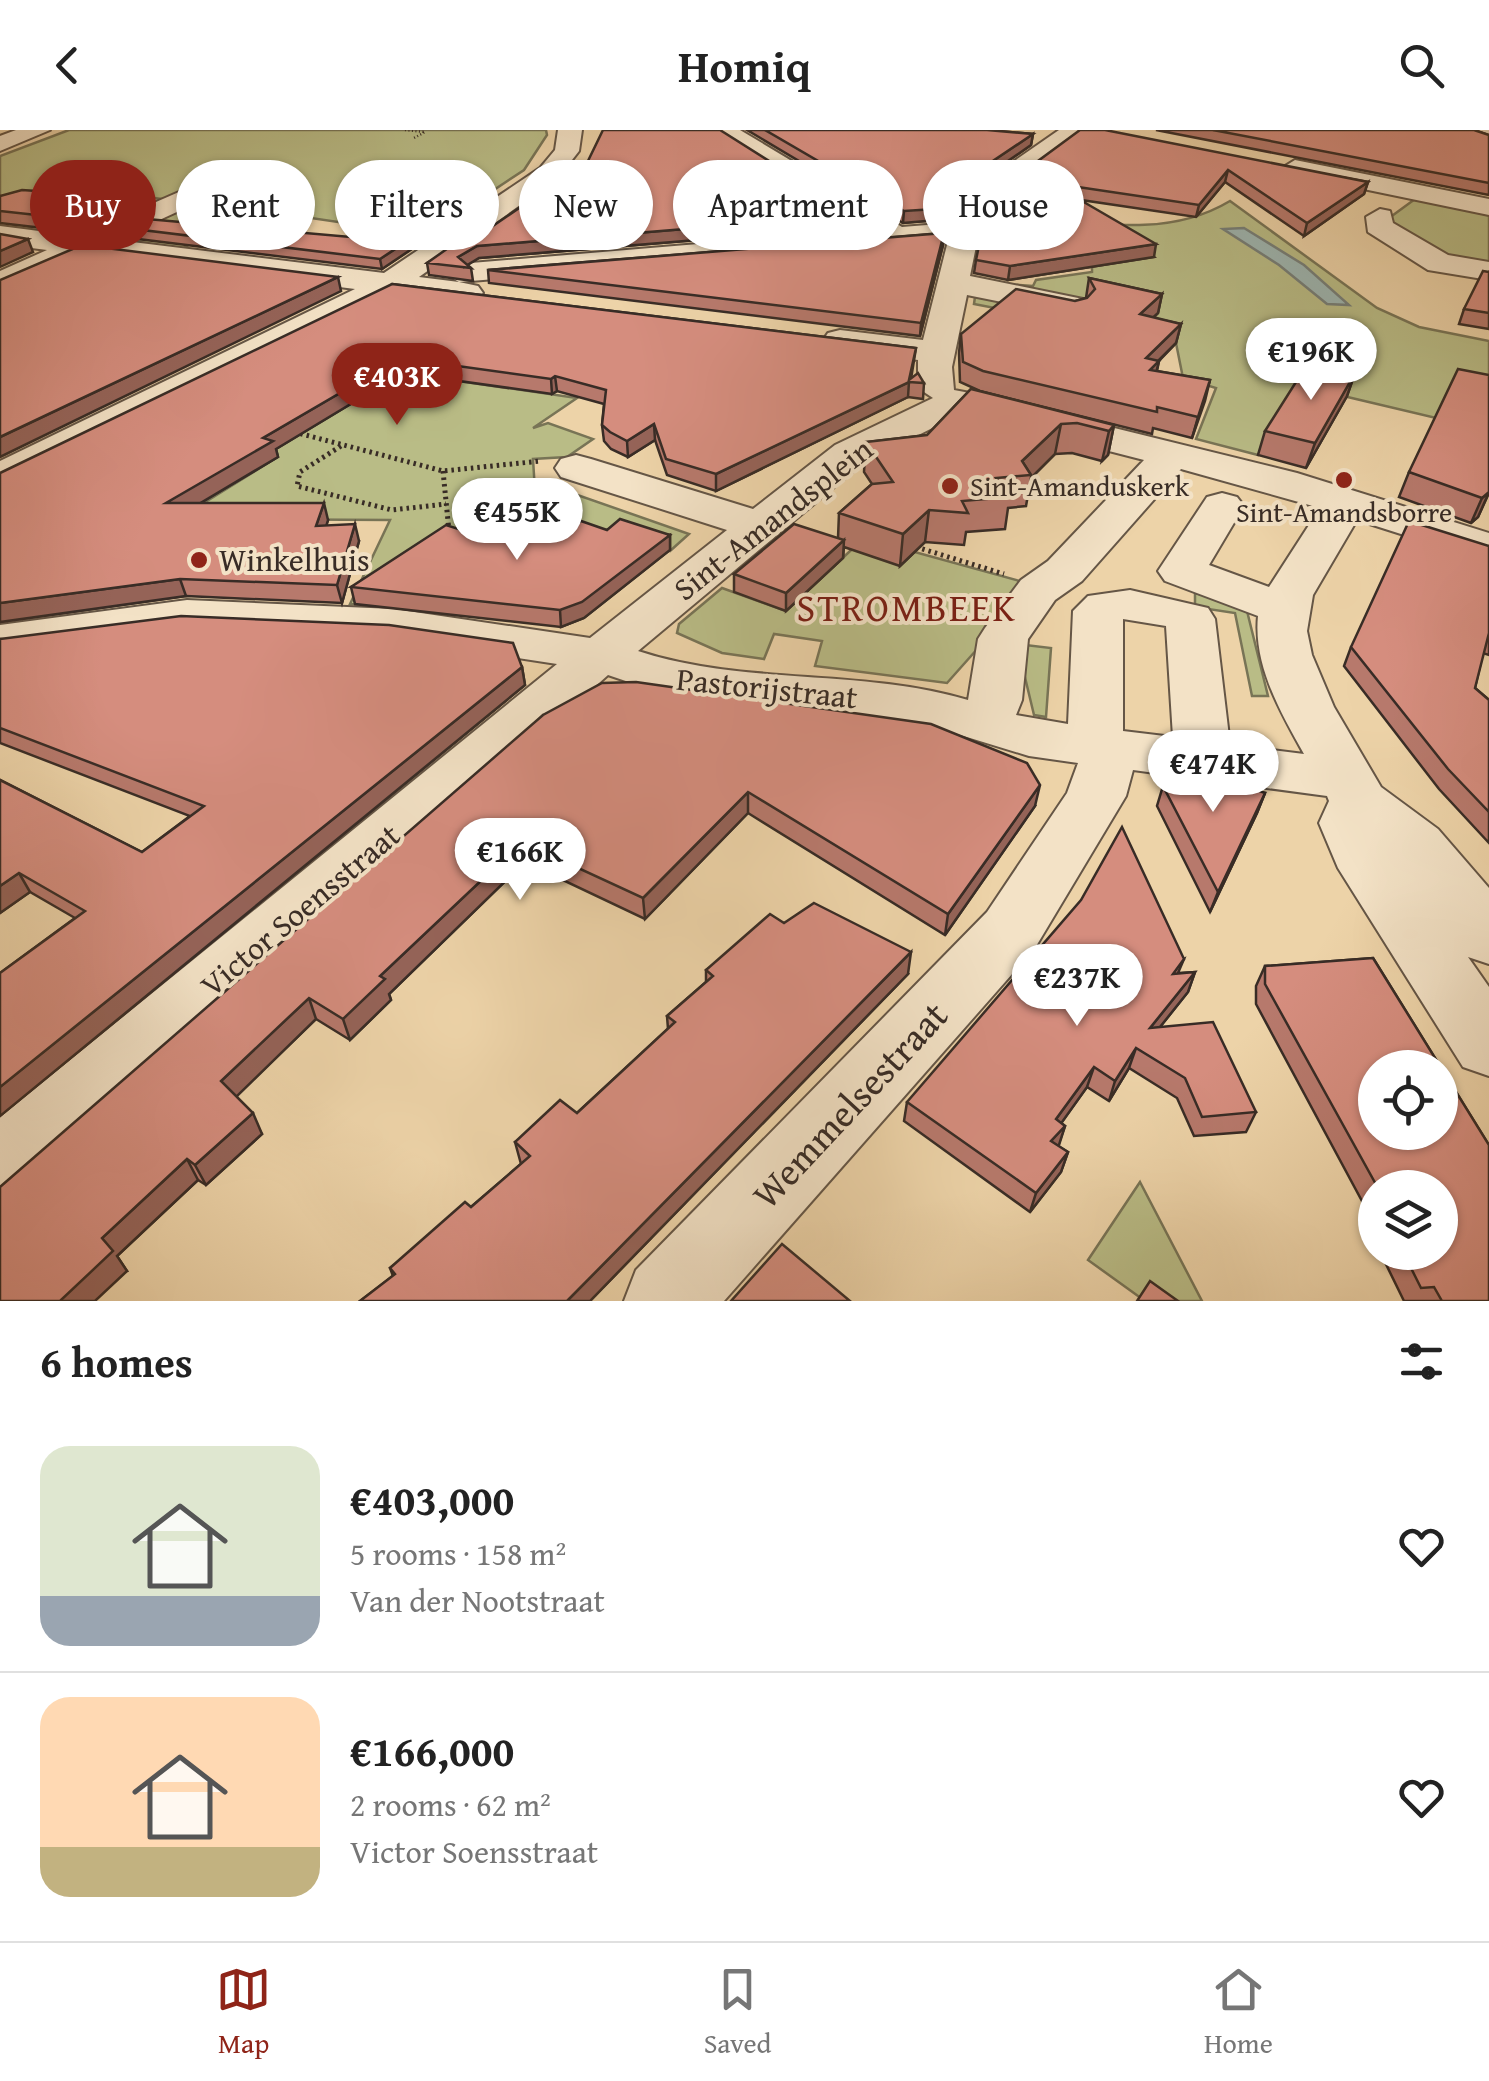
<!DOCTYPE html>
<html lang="en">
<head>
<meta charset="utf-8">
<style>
	body { margin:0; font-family:"Gentium Book Plus",serif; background:#f2f2f2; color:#222; height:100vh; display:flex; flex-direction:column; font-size:38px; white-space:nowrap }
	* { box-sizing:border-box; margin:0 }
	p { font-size:32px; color:#767676 }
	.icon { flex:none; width:55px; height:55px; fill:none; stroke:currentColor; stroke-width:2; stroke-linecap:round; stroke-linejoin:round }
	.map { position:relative; height:1171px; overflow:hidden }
	.side { display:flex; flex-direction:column; background:#fff; flex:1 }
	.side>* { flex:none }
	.top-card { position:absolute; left:30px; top:30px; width:1430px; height:90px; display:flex; gap:20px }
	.buttons { position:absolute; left:1358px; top:920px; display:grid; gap:20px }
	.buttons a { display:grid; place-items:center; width:100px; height:100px; border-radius:50%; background:#fff; box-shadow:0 2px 8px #0004; font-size:50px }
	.price { position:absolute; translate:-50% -85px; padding:0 22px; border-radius:35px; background:#fff; color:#222; font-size:32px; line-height:65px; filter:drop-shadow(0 2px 5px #0008) }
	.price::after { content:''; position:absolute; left:50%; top:60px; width:30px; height:22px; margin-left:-15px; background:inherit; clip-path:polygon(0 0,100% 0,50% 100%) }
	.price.selected { background:#8f2418; color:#fff }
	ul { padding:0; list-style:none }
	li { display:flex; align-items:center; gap:30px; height:250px; padding:0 40px }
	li+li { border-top:2px solid #e0e0e0 }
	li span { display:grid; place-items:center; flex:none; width:280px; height:200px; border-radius:30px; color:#555 }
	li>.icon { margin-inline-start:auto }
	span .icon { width:120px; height:120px; fill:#fffc; stroke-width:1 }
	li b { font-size:42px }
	h2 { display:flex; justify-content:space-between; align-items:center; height:120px; padding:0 40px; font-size:42px }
	.pill { padding:0 35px; border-radius:45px; background:#fff; box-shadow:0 2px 8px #0004; font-size:35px; line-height:90px }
	.pill.selected { background:#8f2418; color:#fff }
	header { display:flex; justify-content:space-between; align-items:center; height:130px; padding:0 40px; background:#fff; font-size:45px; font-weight:700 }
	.dock { display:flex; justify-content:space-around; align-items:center; height:140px; border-top:2px solid #e0e0e0; background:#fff; font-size:28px; color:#767676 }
	.dock a { display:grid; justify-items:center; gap:5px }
	.dock .selected { color:#8f2418 }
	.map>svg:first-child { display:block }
	.green { fill:#b9bc86; stroke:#787456; stroke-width:2.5 }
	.water { fill:#9db6b2; stroke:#757f7a; stroke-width:2.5 }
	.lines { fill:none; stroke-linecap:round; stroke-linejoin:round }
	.minor-casing { stroke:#655646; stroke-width:4 }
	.path-far1 { stroke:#382c26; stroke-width:2.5; stroke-dasharray:1 2.5; stroke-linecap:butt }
	.path { stroke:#382c26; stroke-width:5; stroke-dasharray:2.5 4; stroke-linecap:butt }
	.minor { fill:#f3e2c6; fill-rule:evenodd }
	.wall { fill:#b7796c; stroke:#382c26; stroke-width:2.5; fill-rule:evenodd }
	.shaded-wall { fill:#956358; stroke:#382c26; stroke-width:2.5 }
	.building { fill:#d58d7e; stroke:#382c26; stroke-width:2.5; fill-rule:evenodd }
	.poi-dot { fill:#8f2418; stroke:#f3e2c6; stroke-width:4 }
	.labels { text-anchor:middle; stroke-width:8; stroke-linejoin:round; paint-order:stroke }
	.far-poi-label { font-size:28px; fill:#382c26; stroke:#f3e2c6; text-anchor:start }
	.street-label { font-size:32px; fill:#382c26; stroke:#f3e2c6 }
	.poi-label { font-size:32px; fill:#382c26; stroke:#f3e2c6; text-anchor:start }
	.quarter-label { font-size:38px; letter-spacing:2.5px; fill:#7a1f14; stroke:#f3e2c6 }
	.near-street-label { font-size:38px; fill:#382c26; stroke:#f3e2c6 }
</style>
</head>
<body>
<header><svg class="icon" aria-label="back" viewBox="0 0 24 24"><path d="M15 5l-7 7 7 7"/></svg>Homiq<svg class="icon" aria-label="search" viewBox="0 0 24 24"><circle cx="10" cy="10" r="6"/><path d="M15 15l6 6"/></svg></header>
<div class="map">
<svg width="1489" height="1171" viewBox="0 0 1489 1171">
	<rect width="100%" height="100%" fill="#edd3a8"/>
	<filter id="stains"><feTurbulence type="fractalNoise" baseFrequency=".002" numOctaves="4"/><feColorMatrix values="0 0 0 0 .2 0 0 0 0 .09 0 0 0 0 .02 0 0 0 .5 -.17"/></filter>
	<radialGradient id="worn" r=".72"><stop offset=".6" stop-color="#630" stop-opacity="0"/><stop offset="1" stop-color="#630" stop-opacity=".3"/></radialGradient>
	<g class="green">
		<path d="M69 0H546L547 5 524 40 426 105 257 80 181 119 122 109 190 72 126 65 24 100 8 98 106 64 66 58 0 76V26Z"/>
		<path d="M1415 69 1489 84V140L1448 134 1381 94Z"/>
		<path d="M1230 71 1377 178 1419 197 1489 211V271L1436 288 1301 256 1258 325 1196 309 1216 258 1183 248 1176 213 974 174 977 152 1033 156 1036 150 1092 142V114L1054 88C1115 96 1175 104 1230 71Z"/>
		<path d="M403 243 577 268 533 298 548 293 593 309 567 327 533 329 535 361 519 372 569 362 689 404 670 421 549 383 406 477 350 474 390 390 178 389 276 328 194 263 314 295Z"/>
		<path d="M864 408 1034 455 947 553 815 536 822 511 774 504 764 529 722 523 677 503 679 494 722 458 786 481Z"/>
		<path d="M1195 463 1236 473 1247 481 1268 566H1252L1235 483 1195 477Z"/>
		<path d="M1017 514 1051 518 1046 587 1034 585Z"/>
		<path d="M1140 1052 1202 1171H1145L1088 1130Z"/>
	</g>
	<path class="water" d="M1244 98 1304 135 1349 175 1327 174 1279 135 1223 99Z"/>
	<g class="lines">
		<g class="minor-casing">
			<g id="minor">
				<path d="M16 0H50L0 21V6Z"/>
				<path d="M558 0H582L579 21 558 48 419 147 459 152 443 143 459 134 866 100 711 0H740L902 97 952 93 961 68 1059 0H1087L984 77 970 146 1083 169 1088 176 1083 183 1071 186 967 165 952 237 954 260 970 263 976 271 970 279 863 333 638 521C745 556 861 538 968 570L978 509 985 498 1021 450 1048 431 1144 330 1027 300 1021 292 1027 284 1041 280 1297 343 1489 403V432L1357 390 1313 465 1307 501 1312 525 1334 577 1381 657 1438 699 1489 758V834L1468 827 1489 857V946L1463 937 1338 738 1319 693 1329 671 1327 666 1133 640 1126 666 1035 818 724 1171H624L636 1140 987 782 1067 663 1078 633 1029 626 918 592 682 570 608 545 28 1062 0 1073V987L557 534 394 509 187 500 0 525V495L187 470 394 479 590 508 727 400 561 347 555 338 561 329 576 325 591 329 753 379 835 315 933 268 918 258V230L840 220 828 217 823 210 828 203 840 200 923 210 948 111 459 152 478 156 483 163 467 173 395 164 0 360V331L355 159 86 125 0 163V141L47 120 0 114V96L78 106 195 55 208 63 205 69 116 110 384 143 540 38 555 20ZM1181 339 1320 378 1269 457 1209 435 1244 376 1237 367 1222 363 1207 367 1158 441 1165 451 1258 486C1253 535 1281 583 1304 624L1230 615 1215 489 1208 478 1130 460 1088 466 1073 481 1068 594 1016 585 1022 570 1028 509 1055 470 1082 451ZM1123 489 1166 496 1173 607 1123 601Z"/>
				<path d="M1460 0H1489V10L1464 5Z"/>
				<path d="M1295 30 1489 69V85L1286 43 1282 38Z"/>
				<path d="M1380 79 1390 81 1393 93 1448 125 1489 132V150L1428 140 1368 102 1366 87Z"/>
			</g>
		</g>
		<path class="path-far1" d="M405 0 425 2 414 8"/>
		<g class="path">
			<path d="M294 302 443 341 541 331"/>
			<path d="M341 316 300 342 297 356 392 380 446 374"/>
			<path d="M443 341 449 401"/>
			<path d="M467 404 546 357"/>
			<path d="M916 417 1004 444"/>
		</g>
		<use href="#minor" class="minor"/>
	</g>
	<g class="wall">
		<path d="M747 0H987L1033 4 1031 15 959 65 949 89 903 93Z"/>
		<path d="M1080 0 1368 52 1364 64 1304 106 1225 52 1196 87 1081 70 1154 127 1008 150 974 143 976 130Z"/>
		<path d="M1156 0H1474L1489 5V65Z"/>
		<path d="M0 66 94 80 98 93 77 102 0 93Z"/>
		<path d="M571 66 855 85V97L479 128 467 135 471 138 473 151 429 145 427 133 487 100Z"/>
		<path d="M126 98 362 108 431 106 382 139 130 108Z"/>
		<path d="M944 103 943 115 920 206 489 153 488 140Z"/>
		<path d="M1489 142V199L1459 194 1464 179Z"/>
		<path d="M1089 148 1162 164 1158 183 1153 188 1181 194 1176 213 1159 231 1157 241 1210 250 1192 308 1153 298 1152 304 980 261 960 252 959 223 961 204 1086 168Z"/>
		<path d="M392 154 916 218 911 249 924 253 923 269 908 267 716 361 667 345 655 310 628 327 611 319 604 311 602 295 604 274 557 261 552 264 402 243 276 319 278 327 200 373 328 390 326 396 359 411 342 473 186 466 0 492Z"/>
		<path d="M1355 243 1347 266 1306 338 1258 325 1265 301Z"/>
		<path d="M971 259 1114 295 1108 325 1102 331 1072 323 1055 324 1031 348 1026 376 1008 378 1005 399 966 402 964 415 925 412 900 436 844 417 843 428 786 481 734 462V444L838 408 839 383 872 354 864 342 866 312 927 305Z"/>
		<path d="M1409 342 1489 363 1478 387 1471 393 1399 367Z"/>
		<path d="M607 400 670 405V420L584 488 561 497 355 474 351 457 478 405Z"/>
		<path d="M1489 416V525L1483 523 1475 558 1489 570V713L1439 659 1344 536 1351 517Z"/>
		<path d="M0 509 522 537 525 555 0 986V843L75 788 30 762 0 783V650L142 722 190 686 0 613Z"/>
		<path d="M543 585 1035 676 945 805 748 683 645 789 525 732 389 864 391 870 350 910 316 889 236 966 262 1004 206 1055 198 1050 117 1126 127 1141 0 1171Z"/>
		<path d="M1163 656 1265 663 1257 683 1210 782 1157 676Z"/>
		<path d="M784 793 908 844 590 1171H360L393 1146 390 1138 471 1077 521 1034 515 1012 577 983 668 899 667 886 706 852V840Z"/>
		<path d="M1373 828 1489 1015V1171H1404L1380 1122H1440V1058H1375V1112L1366 1093 1370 1086 1256 874V856L1265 836ZM1375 938H1440V1002H1375Z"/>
		<path d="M1184 829 1178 843 1195 842 1188 862 1160 897 1256 982 1246 1002 1194 1006 1177 968 1129 938 1109 971 1087 957 1061 993 1065 996 1058 1016 1068 1022 1061 1042 1030 1082 904 991 907 972Z"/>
	</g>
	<g class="shaded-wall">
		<path d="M1033 4 1031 15 959 65 949 89 903 93 904 81 960 53Z"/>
		<path d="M1228 40 1225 52 1196 87 1199 75Z"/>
		<path d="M1368 52 1364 64 1304 106 1307 93Z"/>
		<path d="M94 80 98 93 77 102 73 89Z"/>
		<path d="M855 85V97L479 128 464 137 458 127 477 116Z"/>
		<path d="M430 96 431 106 382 139 380 129Z"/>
		<path d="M944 103 943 115 920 206 921 193Z"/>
		<path d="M28 109 33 122 0 137V121Z"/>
		<path d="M1156 114 1154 127 1008 150 1010 136Z"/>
		<path d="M338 147 341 161 0 327V307Z"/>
		<path d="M1162 164 1158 183 1135 204 1140 184Z"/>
		<path d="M1181 194 1176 213 1154 235 1159 231 1154 251 1146 228Z"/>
		<path d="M400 228 402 243 276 319 278 327 172 390 166 373 263 308Z"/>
		<path d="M1355 243 1347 266 1306 338 1315 313Z"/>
		<path d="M555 246 557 261 552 264 551 249Z"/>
		<path d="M1210 250 1205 271 1192 308 1198 287Z"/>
		<path d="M909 252 908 267 716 361V344Z"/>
		<path d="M654 294 655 310 628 327 627 311Z"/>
		<path d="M1061 294 1055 324 1031 348V345L1022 331Z"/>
		<path d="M1114 295 1108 325 1102 331 1109 301Z"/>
		<path d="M1489 362 1478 387 1471 393 1482 368Z"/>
		<path d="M324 373 328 390 321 413 316 396Z"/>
		<path d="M929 380 925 412 900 436 903 404Z"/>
		<path d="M355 394 359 411 342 473 337 455Z"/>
		<path d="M670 405V420L584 488 561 497 560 480Z"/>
		<path d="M844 410 843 428 786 481V463Z"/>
		<path d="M180 449 186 466 0 492V473Z"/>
		<path d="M522 537 525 555 0 986V957Z"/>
		<path d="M1040 655 1035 676 945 805 948 784Z"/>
		<path d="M748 662V683L645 789 643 768Z"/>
		<path d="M1265 663 1257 683 1210 782 1218 762Z"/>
		<path d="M522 712 525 732 389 864 391 870 350 910 343 889 380 846Z"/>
		<path d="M19 743 30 762 0 783V756Z"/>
		<path d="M911 822 908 844 590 1171H567Z"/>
		<path d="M1195 842 1188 862 1144 917 1150 898Z"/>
		<path d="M309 868 316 889 231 972 221 951Z"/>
		<path d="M1136 918 1129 938 1109 971 1115 951Z"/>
		<path d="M1094 937 1087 957 1050 1009 1056 989Z"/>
		<path d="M253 983 262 1004 206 1055 195 1035Z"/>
		<path d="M1065 996 1059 1015 1045 1030 1051 1011Z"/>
		<path d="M1068 1022 1061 1042 1030 1082 1036 1063Z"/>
		<path d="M187 1029 198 1050 117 1126 127 1141 95 1171H60L102 1108Z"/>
	</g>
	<g class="building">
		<path d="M603 0H720L855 85 477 116 458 127 471 138 427 133 475 99 487 100 541 63 571 66Z"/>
		<path d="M765 0H987L1033 4 960 53 951 78 904 81Z"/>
		<path d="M1080 0H1105L1368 52 1307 93 1228 40 1199 75 1051 53 1156 114 1010 136 976 130 989 67Z"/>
		<path d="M1213 0H1474L1489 5V53Z"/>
		<path d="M22 60 66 63 69 78 94 80 73 89 0 81V66Z"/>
		<path d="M147 89 362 108 388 92 430 96 380 129 126 98Z"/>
		<path d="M944 103 921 193 488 140Z"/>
		<path d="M0 104 28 109 0 121Z"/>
		<path d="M82 115 338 147 0 307V150Z"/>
		<path d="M1483 141 1489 142V183L1464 179Z"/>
		<path d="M1089 148 1162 164 1140 184 1181 194 1146 228 1159 231 1150 240 1210 250 1198 287 1157 277V282L983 241 963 232 961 204 1016 159 1075 171 1087 168 1095 159Z"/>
		<path d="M392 154 916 218 909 250 918 243 924 253 909 252 716 344 666 329 654 294 627 311 610 302 602 295 606 260 555 246 551 249 400 228 263 308 273 311 166 373H324L316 396 355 394 337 455 180 449 0 473V343Z"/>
		<path d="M1308 233 1355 243 1315 313 1265 301Z"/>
		<path d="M1458 239 1489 245V362L1482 368 1409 342Z"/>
		<path d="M971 259 1114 295 1109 301 1077 293 1061 294 1022 331 1031 345 996 348 1010 367 962 371 968 383 929 380 903 404 839 383 872 354 893 352 866 312 927 305Z"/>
		<path d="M510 382 569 400 581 391 607 400 620 389 670 405 582 472 560 480 351 457 446 395 478 405Z"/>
		<path d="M1409 391 1489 416V503L1475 558 1489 570V682L1448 639 1351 517Z"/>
		<path d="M794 394 844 410 786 463 734 444Z"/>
		<path d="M181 486 389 495 513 513 522 537 0 957V843L85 781 19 743 0 756V650L142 722 204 676 0 598V509Z"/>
		<path d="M636 552 931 594 1027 633 1040 655 948 784 748 662 643 768 522 712 380 846 385 849 343 889 309 868 221 951 253 983 195 1035 187 1029 102 1108 113 1121 60 1171H0V1057L543 585 602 553Z"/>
		<path d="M1178 631 1265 663 1218 762 1163 656Z"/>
		<path d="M1122 697 1184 829 1173 844 1195 842 1150 898 1213 892 1256 982 1202 987 1185 948 1136 918 1115 951 1094 937 1056 989 1065 996 1051 1011 1068 1022 1036 1063 907 972 1081 770Z"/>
		<path d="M814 773 911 822 567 1171H360L395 1144 390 1138 465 1072 471 1077 530 1026 515 1012 560 970 577 983 675 892 667 886 713 846 706 840 770 784 784 793Z"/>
		<path d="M1373 828 1489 1015V1171H1442L1434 1157 1421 1158 1403 1122H1440V1058H1378L1265 854V836ZM1375 938H1440V1002H1375Z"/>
		<path d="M782 1114 850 1171H731Z"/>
		<path d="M1150 1151 1178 1171H1137Z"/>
	</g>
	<g class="poi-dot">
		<circle cx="1344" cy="350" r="10"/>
		<circle cx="950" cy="356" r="10"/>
		<circle cx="199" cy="430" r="10"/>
	</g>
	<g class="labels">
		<g class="far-poi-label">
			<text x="970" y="366">Sint-Amanduskerk</text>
			<text x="1344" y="392" text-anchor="middle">Sint-Amandsborre</text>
		</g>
		<g class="street-label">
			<text transform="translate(773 389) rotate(-38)" y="11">Sint-Amandsplein</text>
			<text transform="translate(767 558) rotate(6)" y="11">Pastorijstraat</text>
			<text transform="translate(300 780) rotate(-40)" y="11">Victor Soensstraat</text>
		</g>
		<g class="poi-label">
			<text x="219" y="441">Winkelhuis</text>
		</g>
		<g class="quarter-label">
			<text x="907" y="491">STROMBEEK</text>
		</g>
		<g class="near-street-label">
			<text transform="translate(850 975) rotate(-47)" y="13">Wemmelsestraat</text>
		</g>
	</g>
	<rect width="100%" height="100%" filter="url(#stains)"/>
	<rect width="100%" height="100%" fill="url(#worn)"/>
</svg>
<div class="buttons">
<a><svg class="icon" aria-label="locate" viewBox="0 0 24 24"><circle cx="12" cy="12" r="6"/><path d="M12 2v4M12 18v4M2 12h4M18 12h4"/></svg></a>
<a><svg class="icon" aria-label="layers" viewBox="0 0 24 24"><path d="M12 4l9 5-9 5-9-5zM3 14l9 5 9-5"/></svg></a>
</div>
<b class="price" style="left:1311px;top:273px">€196K</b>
<b class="price selected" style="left:397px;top:298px">€403K</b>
<b class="price" style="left:517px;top:433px">€455K</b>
<b class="price" style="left:1213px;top:685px">€474K</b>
<b class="price" style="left:520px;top:773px">€166K</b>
<b class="price" style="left:1077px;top:899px">€237K</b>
<div class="top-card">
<a class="pill selected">Buy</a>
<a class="pill">Rent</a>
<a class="pill">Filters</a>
<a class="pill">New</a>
<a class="pill">Apartment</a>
<a class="pill">House</a>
</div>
</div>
<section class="side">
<h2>6 homes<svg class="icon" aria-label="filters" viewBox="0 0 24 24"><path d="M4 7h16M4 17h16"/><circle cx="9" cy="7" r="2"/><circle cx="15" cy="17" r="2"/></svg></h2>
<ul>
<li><span style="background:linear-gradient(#dfe7d0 75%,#9aa5b1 0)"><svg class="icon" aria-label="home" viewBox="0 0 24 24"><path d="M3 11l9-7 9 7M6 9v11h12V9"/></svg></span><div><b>€403,000</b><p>5 rooms · 158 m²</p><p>Van der Nootstraat</p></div><svg class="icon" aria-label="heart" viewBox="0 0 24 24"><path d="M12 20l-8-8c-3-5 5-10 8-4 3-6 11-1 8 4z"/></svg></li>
<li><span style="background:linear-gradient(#ffd9b3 75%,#c2b280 0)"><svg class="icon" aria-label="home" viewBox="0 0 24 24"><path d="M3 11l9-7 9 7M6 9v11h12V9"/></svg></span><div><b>€166,000</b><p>2 rooms · 62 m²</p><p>Victor Soensstraat</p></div><svg class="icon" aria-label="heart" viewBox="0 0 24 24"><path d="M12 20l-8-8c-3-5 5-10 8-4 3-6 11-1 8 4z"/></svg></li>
</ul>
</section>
<nav class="dock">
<a class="selected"><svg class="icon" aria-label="map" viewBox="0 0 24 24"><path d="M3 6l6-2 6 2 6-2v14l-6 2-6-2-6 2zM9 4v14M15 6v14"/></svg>Map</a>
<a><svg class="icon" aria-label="saved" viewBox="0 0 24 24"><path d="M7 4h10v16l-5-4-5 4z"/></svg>Saved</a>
<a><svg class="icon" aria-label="home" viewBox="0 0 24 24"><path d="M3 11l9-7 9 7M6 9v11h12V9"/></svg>Home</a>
</nav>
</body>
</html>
